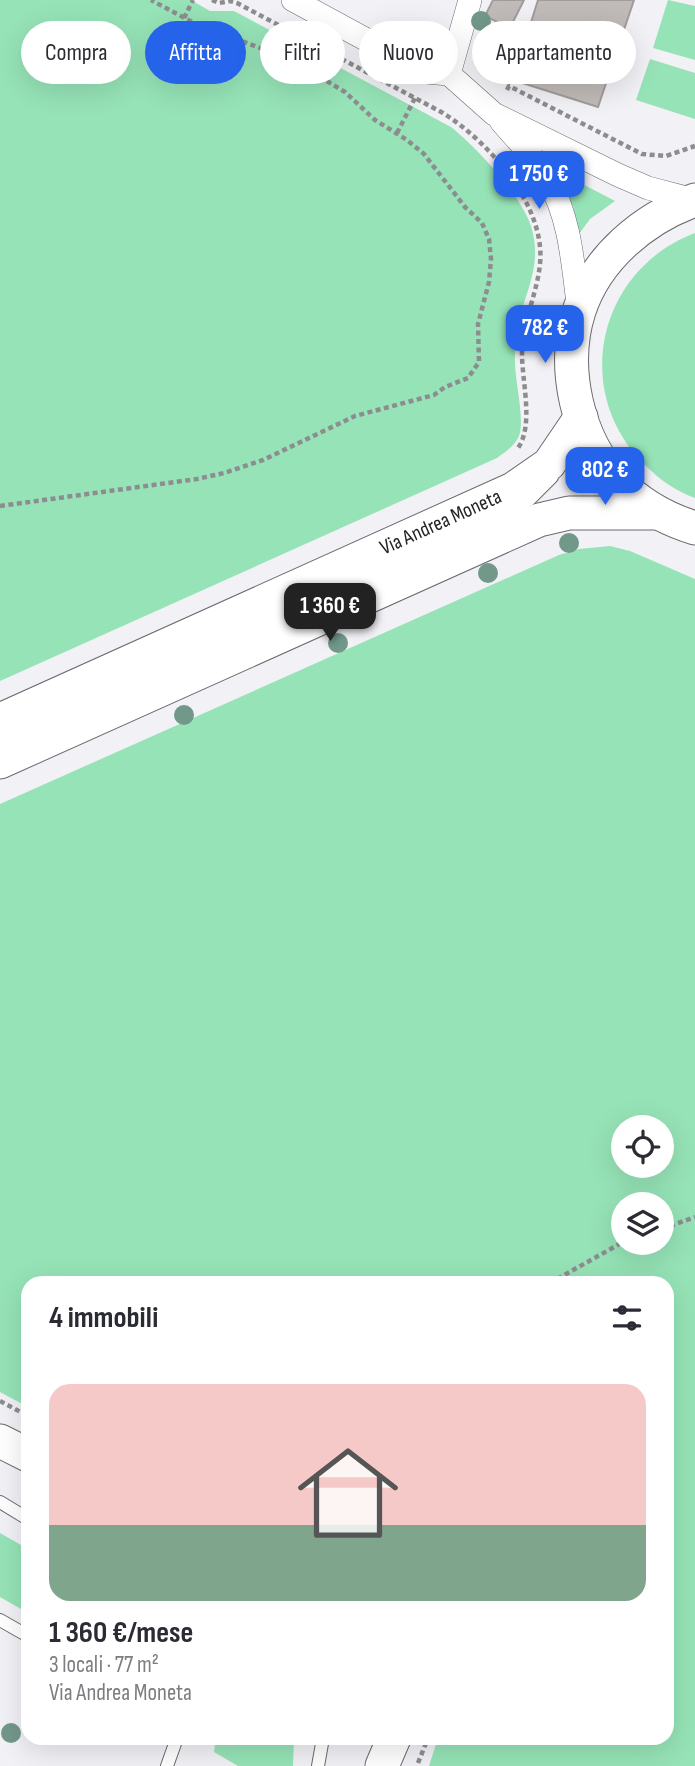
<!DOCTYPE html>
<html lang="it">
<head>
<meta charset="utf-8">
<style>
	body { margin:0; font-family:"Sofia Sans Condensed",sans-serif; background:#f2f2f3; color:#2b2b33; height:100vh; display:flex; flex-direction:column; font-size:26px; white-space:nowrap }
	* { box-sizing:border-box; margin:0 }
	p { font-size:23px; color:#7c7c81 }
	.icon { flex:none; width:38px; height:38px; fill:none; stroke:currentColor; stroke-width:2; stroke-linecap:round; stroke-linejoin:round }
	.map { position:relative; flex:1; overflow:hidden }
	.details { position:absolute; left:21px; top:1276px; width:653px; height:469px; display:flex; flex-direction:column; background:#fff; border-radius:21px; box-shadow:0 7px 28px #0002 }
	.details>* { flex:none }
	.guide { position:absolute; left:21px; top:21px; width:654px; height:63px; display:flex; gap:14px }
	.controls { position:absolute; left:611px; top:1115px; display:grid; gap:14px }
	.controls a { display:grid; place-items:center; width:63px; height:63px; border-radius:50%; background:#fff; box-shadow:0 7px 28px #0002; font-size:35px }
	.price { position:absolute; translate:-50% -60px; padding:0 16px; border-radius:14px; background:#2563eb; color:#fff; font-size:23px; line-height:46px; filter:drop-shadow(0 2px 4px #0008) }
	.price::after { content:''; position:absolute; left:50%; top:42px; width:21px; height:16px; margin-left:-10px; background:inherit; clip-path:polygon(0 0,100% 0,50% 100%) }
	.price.active { background:#222; color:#fff }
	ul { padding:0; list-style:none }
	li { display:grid; align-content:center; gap:14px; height:371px; padding:0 28px }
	li span { display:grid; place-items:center; height:217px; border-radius:21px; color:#555 }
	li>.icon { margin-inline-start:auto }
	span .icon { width:126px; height:126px; fill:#fffc; stroke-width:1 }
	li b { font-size:30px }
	h2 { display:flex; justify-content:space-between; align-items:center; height:84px; padding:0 28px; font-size:30px }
	.tag { padding:0 24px; border-radius:32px; background:#fff; box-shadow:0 7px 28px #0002; font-size:24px; line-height:63px }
	.tag.active { background:#2563eb; color:#fff }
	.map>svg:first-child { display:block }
	.green { fill:#96e3b7; fill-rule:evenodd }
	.building { fill:#c0bab8; stroke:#a19c9a; stroke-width:2 }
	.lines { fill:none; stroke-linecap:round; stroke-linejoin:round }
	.lane-casing { stroke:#6a6a6f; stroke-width:14 }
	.street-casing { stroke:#6a6a6f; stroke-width:24 }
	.secondary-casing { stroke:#6a6a6f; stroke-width:35 }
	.path { stroke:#8d8d90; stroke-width:4.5; stroke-dasharray:5 3.5; stroke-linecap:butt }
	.lane { stroke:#fff; stroke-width:12 }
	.street { stroke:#fff; stroke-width:23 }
	.secondary { stroke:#fff; stroke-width:33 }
	.tree { fill:#72988a }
	.labels { text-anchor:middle; stroke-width:5; stroke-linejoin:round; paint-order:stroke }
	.street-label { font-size:21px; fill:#242425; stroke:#fff }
</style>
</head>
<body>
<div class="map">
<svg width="695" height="1766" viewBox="0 0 695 1766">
	<rect width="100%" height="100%" fill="#f1f1f6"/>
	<g class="green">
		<path d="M0 0H191L210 11H234L451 127C476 147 521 195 531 226 544 269 522 295 516 335 514 343 515 353 515 362 515 382 525 419 519 436 515 446 505 452 497 458L0 681Z"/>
		<path d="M668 0 695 6V60L653 48Z"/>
		<path d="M650 59 695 73V119L636 100Z"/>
		<path d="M550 167 615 201 590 219 579 234 573 206Z"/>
		<path d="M695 233V498C676 491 660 480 646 466 570 393 597 270 695 233Z"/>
		<path d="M610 546 630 551 695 579V1766H429L438 1738H667V1283H28V1407L0 1392V804L559 555 579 549ZM623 1127H662V1166H623ZM623 1204H662V1242H623Z"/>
		<path d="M0 1533 28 1549V1613L0 1597Z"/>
		<path d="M216 1738H294L293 1766H238L214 1752Z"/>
	</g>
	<g class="building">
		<path d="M493 0H524L510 28 485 16Z"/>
		<path d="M538 0H634L598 107 513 80Z"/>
	</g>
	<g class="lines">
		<g class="lane-casing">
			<g id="lane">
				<path d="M0 742 481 527 529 500 552 477"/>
				<path d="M0 1502 28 1519"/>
				<path d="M0 1620 28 1636"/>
				<path d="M167 1766 177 1738"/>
				<path d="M318 1766 323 1738"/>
			</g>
		</g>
		<g class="street-casing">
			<g id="street">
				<path d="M293 0 426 72 449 74 494 114 618 175 648 188 694 200"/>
				<path d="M449 74 470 0"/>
				<path d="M501 121C517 140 536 158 548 180 571 219 573 267 579 311"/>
			</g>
		</g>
		<g class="secondary-casing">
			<g id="secondary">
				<path d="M695 200C644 218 596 258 579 311 561 367 577 440 618 482 639 504 666 519 695 528"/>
				<path id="s1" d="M0 720 513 489 549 464 581 417"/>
				<path d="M0 762 539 520 569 513H658"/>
				<path d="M0 1441 28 1455"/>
				<path d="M382 1766 394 1738"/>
			</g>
		</g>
		<g class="path">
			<path d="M212 0 219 3 230 1 237 3 443 113C489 142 546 206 540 264 537 295 522 322 522 354 522 382 534 425 518 448"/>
			<path d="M184 18 193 0"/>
			<path d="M507 90 509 86 642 154 666 156 695 146"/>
			<path d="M397 133 415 98"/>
			<path d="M0 506 197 479 224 473 263 460 355 416 434 395 445 387 468 378 479 362 478 324 489 282 491 259 489 239 482 223 465 207 424 154 407 140 375 120 345 92 322 78 292 66 263 49 194 23 151 0"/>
			<path d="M662 1229 695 1217"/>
			<path d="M550 1283 623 1242"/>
			<path d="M0 1401 28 1416"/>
			<path d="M418 1763 428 1738"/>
		</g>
		<use href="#lane" class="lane"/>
		<use href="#street" class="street"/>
		<use href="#secondary" class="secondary"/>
	</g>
	<g class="tree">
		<circle cx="481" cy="21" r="10"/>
		<circle cx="512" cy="62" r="10"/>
		<circle cx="569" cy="543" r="10"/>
		<circle cx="488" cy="573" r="10"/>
		<circle cx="338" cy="643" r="10"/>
		<circle cx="184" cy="715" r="10"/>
		<circle cx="11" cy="1733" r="10"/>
	</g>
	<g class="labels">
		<g class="street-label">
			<text dy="7" stroke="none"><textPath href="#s1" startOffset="483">Via Andrea Moneta</textPath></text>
		</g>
	</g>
</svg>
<div class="controls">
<a><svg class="icon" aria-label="locate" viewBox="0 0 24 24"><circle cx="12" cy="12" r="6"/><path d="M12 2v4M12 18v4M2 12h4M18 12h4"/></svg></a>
<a><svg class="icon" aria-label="layers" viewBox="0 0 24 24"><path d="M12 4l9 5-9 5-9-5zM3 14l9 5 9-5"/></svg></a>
</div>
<b class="price" style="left:539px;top:211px">1 750 €</b>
<b class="price" style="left:545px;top:365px">782 €</b>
<b class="price" style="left:605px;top:507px">802 €</b>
<b class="price active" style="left:330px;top:643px">1 360 €</b>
<div class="guide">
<a class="tag">Compra</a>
<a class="tag active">Affitta</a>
<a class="tag">Filtri</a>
<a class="tag">Nuovo</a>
<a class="tag">Appartamento</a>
</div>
<section class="details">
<h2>4 immobili<svg class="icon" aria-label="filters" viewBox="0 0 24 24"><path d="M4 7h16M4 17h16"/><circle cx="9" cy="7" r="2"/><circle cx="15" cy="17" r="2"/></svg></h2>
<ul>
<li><span style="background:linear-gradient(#f6c9c9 65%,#7fa58c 0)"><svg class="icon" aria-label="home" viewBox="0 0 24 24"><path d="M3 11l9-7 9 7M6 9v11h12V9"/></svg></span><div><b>1 360 €/mese</b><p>3 locali · 77 m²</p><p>Via Andrea Moneta</p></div></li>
</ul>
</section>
</div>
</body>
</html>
